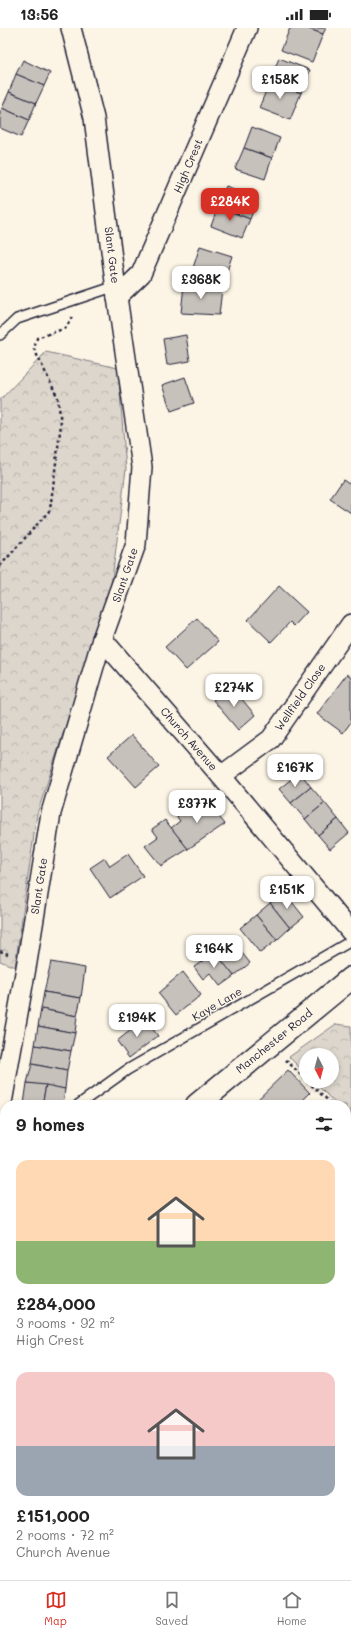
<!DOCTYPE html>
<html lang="en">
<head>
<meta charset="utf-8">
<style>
	body { margin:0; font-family:Mali,sans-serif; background:#f2f2f2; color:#222; height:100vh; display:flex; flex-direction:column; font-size:15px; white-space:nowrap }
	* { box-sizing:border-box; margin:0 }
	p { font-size:13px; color:#767676 }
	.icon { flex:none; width:22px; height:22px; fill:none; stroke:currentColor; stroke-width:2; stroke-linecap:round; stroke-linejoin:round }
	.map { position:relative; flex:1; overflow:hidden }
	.sheet { position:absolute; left:0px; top:1072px; width:351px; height:480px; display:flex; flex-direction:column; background:#fff; border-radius:16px 16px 0 0; box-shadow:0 2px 6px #0003 }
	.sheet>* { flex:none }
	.needle { width:26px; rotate:174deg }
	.controls { position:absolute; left:299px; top:1020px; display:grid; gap:8px }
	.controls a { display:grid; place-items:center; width:40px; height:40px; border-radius:50%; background:#fff; box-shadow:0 2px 6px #0003; font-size:20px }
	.price { position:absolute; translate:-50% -34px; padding:0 9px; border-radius:8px; background:#fff; color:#222; font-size:13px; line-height:26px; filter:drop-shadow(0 1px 2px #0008) }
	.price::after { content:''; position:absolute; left:50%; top:24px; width:12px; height:9px; margin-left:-6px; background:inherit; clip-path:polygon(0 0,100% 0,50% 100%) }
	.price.on { background:#d93025; color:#fff }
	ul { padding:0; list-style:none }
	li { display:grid; align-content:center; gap:8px; height:212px; padding:0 16px }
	li span { display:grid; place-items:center; height:124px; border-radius:12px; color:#555 }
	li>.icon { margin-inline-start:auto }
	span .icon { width:72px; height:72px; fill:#fffc; stroke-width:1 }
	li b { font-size:17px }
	h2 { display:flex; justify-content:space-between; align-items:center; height:48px; padding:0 16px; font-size:17px }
	.status { display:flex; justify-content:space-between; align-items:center; height:28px; padding:0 20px; background:#fff; direction:ltr }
	.status svg { height:11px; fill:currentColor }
	.dock { display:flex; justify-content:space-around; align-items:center; height:56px; border-top:1px solid #e0e0e0; background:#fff; font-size:11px; color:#767676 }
	.dock a { display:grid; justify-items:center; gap:2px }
	.dock .on { color:#d93025 }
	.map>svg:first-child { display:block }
	.forest { fill:url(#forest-crowns); stroke:#7f7c84 }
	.building { fill:#c6c1bb; stroke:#22223b }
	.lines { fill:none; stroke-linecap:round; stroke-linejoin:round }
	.service-casing { stroke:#22223b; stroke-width:12 }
	.minor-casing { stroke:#22223b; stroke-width:22 }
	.primary-casing { stroke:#22223b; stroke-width:25 }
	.path { stroke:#22223b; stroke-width:2.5; stroke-dasharray:3 3; stroke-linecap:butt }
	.service { stroke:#fcf5e5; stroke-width:9 }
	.minor { stroke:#fcf5e5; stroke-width:19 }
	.primary { stroke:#fcf5e5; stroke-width:22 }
	.labels { text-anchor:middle; stroke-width:3; stroke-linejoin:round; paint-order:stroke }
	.street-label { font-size:11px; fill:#22223b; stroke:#fcf5e5 }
</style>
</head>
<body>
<div class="status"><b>13:56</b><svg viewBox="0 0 49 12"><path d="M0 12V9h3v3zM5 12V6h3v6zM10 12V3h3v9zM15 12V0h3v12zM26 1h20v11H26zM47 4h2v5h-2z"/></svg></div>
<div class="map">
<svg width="351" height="1552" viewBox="0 0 351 1552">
	<defs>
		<pattern id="forest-crowns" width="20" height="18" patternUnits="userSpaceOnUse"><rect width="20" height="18" fill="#dcd6cc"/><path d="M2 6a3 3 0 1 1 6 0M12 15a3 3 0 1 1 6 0" fill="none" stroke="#bcb7b0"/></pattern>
	</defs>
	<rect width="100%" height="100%" fill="#fcf5e5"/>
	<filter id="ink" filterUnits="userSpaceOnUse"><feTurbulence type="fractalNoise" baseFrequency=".025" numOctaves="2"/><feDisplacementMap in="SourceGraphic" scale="8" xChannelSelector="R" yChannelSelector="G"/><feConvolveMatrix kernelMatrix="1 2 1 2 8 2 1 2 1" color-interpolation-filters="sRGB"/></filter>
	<g filter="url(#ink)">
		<g class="forest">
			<path d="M46 324 118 340 126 441 111 559 37 786 15 939 0 933V372Z"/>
			<path d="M336 996 351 998V1552H334L335 1547H346V1077H333L335 1075 313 1053H332V1027H306V1046L289 1029Z"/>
		</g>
		<g class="building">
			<path d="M290 0H307L323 6 312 34 281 22Z"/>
			<path d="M307 0H326L323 6Z"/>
			<path d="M279 30 310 42 301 65 270 53Z"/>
			<path d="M23 32 50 45 44 58 16 46Z"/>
			<path d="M16 46 44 58 36 75 9 64Z"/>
			<path d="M270 53 301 65 290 92 259 80Z"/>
			<path d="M9 64 36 75 29 92 2 80Z"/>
			<path d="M2 80 29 92 21 109 0 100V85Z"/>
			<path d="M252 99 280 110 272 130 244 120Z"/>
			<path d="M244 120 272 130 265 151 235 141Z"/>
			<path d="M226 158 258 170 250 191 218 179Z"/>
			<path d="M218 179 250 191 242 210 211 198Z"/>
			<path d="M200 218 232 228 225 249 193 240Z"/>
			<path d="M184 257 222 261 219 287 181 285Z"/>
			<path d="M186 307 190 333 167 337 163 311Z"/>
			<path d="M185 349 194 375 171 383 162 357Z"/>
			<path d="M343 452 349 456 351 453V485L330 471Z"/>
			<path d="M279 558 307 584 294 598 290 594 271 614 248 592Z"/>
			<path d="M197 590 218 614 186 642 165 619Z"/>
			<path d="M347 646 351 649V694L343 705 317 686Z"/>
			<path d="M231 658 255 687 238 702 213 672Z"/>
			<path d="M132 707 159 739 136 759 108 728Z"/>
			<path d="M300 744 311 759 291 775 279 761Z"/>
			<path d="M311 759 325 775 305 791 291 775Z"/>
			<path d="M206 773 225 796 188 821 171 800 180 793 174 785 184 779 189 786Z"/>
			<path d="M325 775 338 791 318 807 305 791Z"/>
			<path d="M338 791 349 805 330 821 318 807Z"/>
			<path d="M165 792 188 821 161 838 145 818 158 809 152 801Z"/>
			<path d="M128 826 143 848 110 870 90 840 105 830 110 838Z"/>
			<path d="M284 864 304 889 290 900 270 875Z"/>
			<path d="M270 875 290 900 277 912 256 887Z"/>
			<path d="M256 887 277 912 260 925 240 900Z"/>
			<path d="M230 910 250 935 234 948 210 920 220 911 224 915Z"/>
			<path d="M215 924 234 948 220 958 210 945 203 951 194 939Z"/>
			<path d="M51 934 85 940 81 970 44 964Z"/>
			<path d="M183 944 201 967 176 987 158 965Z"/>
			<path d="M44 964 81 970 77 988 41 981Z"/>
			<path d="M41 981 77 988 75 1005 38 998Z"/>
			<path d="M145 991 158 1008 129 1030 117 1013Z"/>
			<path d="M38 998 75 1005 71 1023 35 1017Z"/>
			<path d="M35 1017 71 1023 67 1043 32 1036Z"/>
			<path d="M32 1036 67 1043 65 1061 27 1055Z"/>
			<path d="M288 1042 310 1065 298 1077H252Z"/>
			<path d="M27 1055 46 1057 42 1077 24 1076Z"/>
			<path d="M46 1057 65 1061 63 1077H42Z"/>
		</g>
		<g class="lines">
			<g class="service-casing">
				<g id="service">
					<path d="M0 307 17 291 116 258"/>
					<path d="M78 1077 127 1042 351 913"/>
					<path d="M0 1122 5 1121"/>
				</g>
			</g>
			<g class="minor-casing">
				<g id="minor">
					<path d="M117 269 141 246 247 0"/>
					<path d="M102 611 221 748 351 904"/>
					<path d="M221 748 271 711 351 596"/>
					<path d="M0 1086 27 934 51 785 102 611 136 516 142 439 117 269 94 90 71 0"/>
				</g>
			</g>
			<g class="primary-casing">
				<g id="primary">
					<path d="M197 1077 351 950"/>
					<path d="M0 1290 5 1284"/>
				</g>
			</g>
			<g class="path">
				<path d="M0 538 50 482 61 396 58 370 34 321 37 310 66 300 72 289"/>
				<path d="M0 923 8 926"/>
				<path d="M286 1032 306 1052"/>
				<path d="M307 1053 333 1077"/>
			</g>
			<use href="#service" class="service"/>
			<use href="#minor" class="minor"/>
			<use href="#primary" class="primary"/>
		</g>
	</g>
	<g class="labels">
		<g class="street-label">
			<text transform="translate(188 138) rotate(-67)" y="4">High Crest</text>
			<text transform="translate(112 227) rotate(83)" y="4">Slant Gate</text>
			<text transform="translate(125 547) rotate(-71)" y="4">Slant Gate</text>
			<text transform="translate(300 669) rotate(-55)" y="4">Wellfield Close</text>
			<text transform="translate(189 711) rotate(49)" y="4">Church Avenue</text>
			<text transform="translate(39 858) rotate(-81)" y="4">Slant Gate</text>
			<text transform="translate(217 976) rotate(-30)" y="4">Kaye Lane</text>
			<text transform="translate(274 1013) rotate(-39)" y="4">Manchester Road</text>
		</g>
	</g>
</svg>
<div class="controls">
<a><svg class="needle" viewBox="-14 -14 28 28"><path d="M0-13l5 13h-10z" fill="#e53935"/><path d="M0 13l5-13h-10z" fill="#767676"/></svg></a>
</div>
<b class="price" style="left:280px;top:72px">£158K</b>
<b class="price on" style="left:230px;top:194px">£284K</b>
<b class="price" style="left:201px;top:272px">£368K</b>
<b class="price" style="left:234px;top:680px">£274K</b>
<b class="price" style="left:295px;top:760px">£167K</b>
<b class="price" style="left:197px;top:796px">£377K</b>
<b class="price" style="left:287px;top:882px">£151K</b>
<b class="price" style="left:214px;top:941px">£164K</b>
<b class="price" style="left:137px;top:1010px">£194K</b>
<section class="sheet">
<h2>9 homes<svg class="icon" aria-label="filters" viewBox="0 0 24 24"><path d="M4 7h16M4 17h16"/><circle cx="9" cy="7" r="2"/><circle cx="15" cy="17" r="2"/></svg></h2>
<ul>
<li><span style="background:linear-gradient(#ffd9b3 65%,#8fb573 0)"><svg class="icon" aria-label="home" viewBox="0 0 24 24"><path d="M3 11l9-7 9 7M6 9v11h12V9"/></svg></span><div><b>£284,000</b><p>3 rooms · 92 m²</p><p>High Crest</p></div></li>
<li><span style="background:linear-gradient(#f6c9c9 60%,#9aa5b1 0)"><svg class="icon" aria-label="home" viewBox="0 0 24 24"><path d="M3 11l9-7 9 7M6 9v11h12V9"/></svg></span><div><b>£151,000</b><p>2 rooms · 72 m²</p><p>Church Avenue</p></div></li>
</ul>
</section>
</div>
<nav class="dock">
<a class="on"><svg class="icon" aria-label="map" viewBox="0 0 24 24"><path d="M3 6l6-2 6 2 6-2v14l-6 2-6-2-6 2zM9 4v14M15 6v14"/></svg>Map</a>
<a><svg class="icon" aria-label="saved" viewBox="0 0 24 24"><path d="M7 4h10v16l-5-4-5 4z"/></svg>Saved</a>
<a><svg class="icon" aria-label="home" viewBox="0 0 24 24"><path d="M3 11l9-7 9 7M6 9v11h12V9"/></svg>Home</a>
</nav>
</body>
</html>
